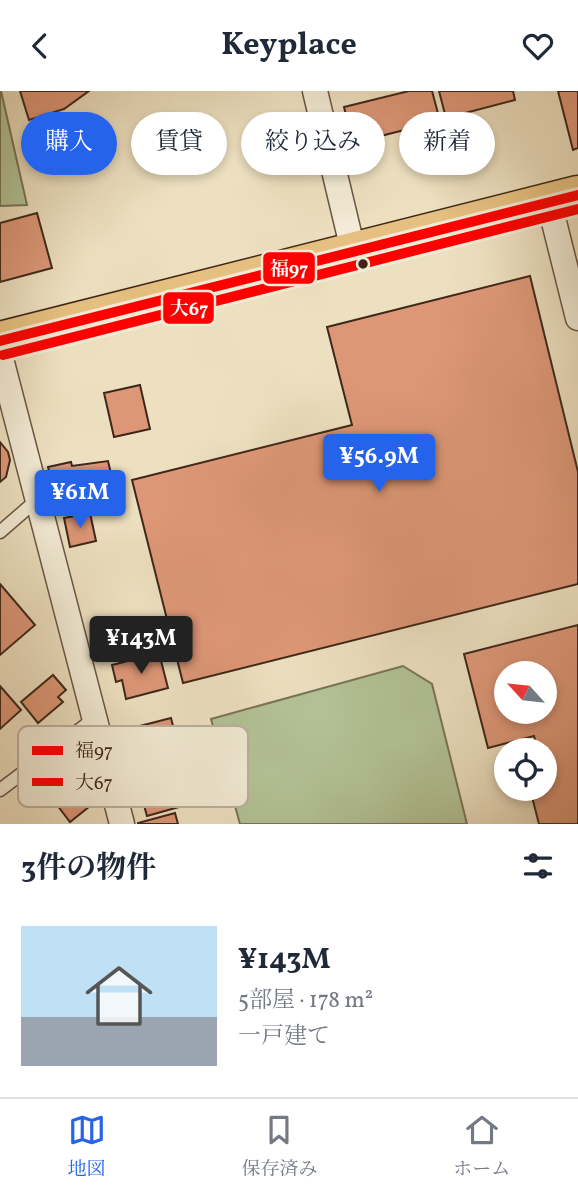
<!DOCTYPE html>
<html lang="ja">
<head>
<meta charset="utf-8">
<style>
	body { margin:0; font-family:Vollkorn,"Noto Serif JP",serif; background:#f2f2f3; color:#1f2937; height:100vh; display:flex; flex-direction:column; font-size:26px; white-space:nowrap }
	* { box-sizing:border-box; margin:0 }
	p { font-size:23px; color:#747a83 }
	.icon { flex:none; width:38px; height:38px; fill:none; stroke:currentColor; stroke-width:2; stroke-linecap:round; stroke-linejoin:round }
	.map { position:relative; height:733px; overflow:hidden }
	.sheet { display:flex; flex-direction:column; background:#fff; flex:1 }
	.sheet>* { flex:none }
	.top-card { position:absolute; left:21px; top:21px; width:537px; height:63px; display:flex; gap:14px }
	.needle { width:46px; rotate:297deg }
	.tools { position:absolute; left:494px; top:570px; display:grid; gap:14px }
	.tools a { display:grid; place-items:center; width:63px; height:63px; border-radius:50%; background:#fff; box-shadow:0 4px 10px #0003; font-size:35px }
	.price { position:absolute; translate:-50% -60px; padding:0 16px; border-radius:7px; background:#2563eb; color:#fff; font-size:23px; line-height:46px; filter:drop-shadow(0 2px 4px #0008) }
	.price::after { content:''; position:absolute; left:50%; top:42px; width:21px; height:16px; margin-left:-10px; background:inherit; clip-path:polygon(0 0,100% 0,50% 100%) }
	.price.active { background:#222; color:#fff }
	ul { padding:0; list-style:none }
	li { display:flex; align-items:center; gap:21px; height:175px; padding:0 21px }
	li+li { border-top:2px solid #e0e1e3 }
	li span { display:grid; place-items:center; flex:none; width:196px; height:140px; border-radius:0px; color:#555 }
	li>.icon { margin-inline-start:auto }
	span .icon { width:84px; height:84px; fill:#fffc; stroke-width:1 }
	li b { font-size:30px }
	h2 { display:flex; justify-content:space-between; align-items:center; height:84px; padding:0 21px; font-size:30px }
	.pill { padding:0 24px; border-radius:32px; background:#fff; box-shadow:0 4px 10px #0003; font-size:24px; line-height:63px }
	.pill.active { background:#2563eb; color:#fff }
	header { display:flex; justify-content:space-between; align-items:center; height:91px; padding:0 21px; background:#fff; font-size:32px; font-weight:700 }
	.dock { display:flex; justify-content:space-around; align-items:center; height:98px; border-top:2px solid #e0e1e3; background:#fff; font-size:19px; color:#747a83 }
	.dock a { display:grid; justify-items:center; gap:4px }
	.dock .active { color:#2563eb }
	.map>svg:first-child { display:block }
	.green { fill:#b3c396; stroke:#787558; stroke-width:2 }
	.building { fill:#dd9777; stroke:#3e271a; stroke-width:2; fill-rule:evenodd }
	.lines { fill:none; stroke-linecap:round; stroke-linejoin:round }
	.service-casing { stroke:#6a5544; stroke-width:15 }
	.minor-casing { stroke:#6a5544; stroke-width:27 }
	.trunk-casing { stroke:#3e271a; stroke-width:41 }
	.service { stroke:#f3ebd6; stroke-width:12 }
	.minor { stroke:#f3ebd6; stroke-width:24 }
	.trunk { stroke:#e6c080; stroke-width:38 }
	.bus-1-casing { stroke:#f3ebd6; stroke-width:16 }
	.bus-2-casing { stroke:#f3ebd6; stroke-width:16 }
	.bus-1 { stroke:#f00; stroke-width:10 }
	.bus-2 { stroke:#f00; stroke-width:10 }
	.bus-dot { fill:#3e271a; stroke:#f3ebd6; stroke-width:2.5 }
	.key { fill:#f3ebd6; stroke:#bdb09e; stroke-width:2 }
	.key-label { font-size:19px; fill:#3e271a }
	.line-badge { stroke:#f3ebd6; stroke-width:2.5 }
	.badge-label { font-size:19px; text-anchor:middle; font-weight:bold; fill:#fff }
</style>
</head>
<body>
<header><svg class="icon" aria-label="back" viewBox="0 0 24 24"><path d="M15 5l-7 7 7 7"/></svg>Keyplace<svg class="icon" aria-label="heart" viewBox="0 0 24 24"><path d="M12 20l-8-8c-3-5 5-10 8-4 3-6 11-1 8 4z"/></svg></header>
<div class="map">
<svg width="578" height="733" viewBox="0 0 578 733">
	<rect width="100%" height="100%" fill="#ede0c0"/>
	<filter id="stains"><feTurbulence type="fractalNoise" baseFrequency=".00286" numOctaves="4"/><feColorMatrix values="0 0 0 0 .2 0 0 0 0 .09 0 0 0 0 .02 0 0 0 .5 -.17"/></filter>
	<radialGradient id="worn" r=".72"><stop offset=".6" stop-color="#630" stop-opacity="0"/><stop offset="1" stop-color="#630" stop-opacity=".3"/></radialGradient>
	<g class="green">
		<path d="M0 0H1L27 114 0 115Z"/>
		<path d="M403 575 432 593 467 733H240L211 628Z"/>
	</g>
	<g class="building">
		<path d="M20 0H89L64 18 29 29Z"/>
		<path d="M409 0H432L440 30 353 52 344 16Z"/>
		<path d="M439 0H513L515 9 446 27Z"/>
		<path d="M558 0H578V57L573 59Z"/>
		<path d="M37 122 52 177 0 191V132Z"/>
		<path d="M530 185 578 381V493L183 592 132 389 352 334 327 236Z"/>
		<path d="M140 294 150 338 114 346 104 302Z"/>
		<path d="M0 351 8 361 10 369 6 386 0 391Z"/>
		<path d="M108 370 116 404 98 408 96 401 56 410 48 376 71 371 72 375Z"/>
		<path d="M90 422 96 450 70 456 64 427Z"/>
		<path d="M0 493 35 534 0 564Z"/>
		<path d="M578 534V733H539L530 698H544V660H538L534 645 488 657 464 563ZM506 583H544V621H506Z"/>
		<path d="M159 562 168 597 126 608 122 589 116 591 112 574Z"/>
		<path d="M53 584 66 599 58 606 63 611 38 632 21 611Z"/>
		<path d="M0 595 21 619 0 638Z"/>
		<path d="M171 627 179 659 122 675 117 655 129 652 127 647 134 645 132 637Z"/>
		<path d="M174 671 186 714 147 725 135 682Z"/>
		<path d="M85 686 100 707 70 731 54 710Z"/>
		<path d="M175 722 178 733H138V732Z"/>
	</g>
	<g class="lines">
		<g class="service-casing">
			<g id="service">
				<path d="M0 441 38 408"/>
				<path d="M0 699 95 627"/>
			</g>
		</g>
		<g class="minor-casing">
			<g id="minor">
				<path d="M315 0 353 159"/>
				<path d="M549 111 578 227"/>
				<path d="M0 264 122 733"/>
			</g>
		</g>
		<g class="trunk-casing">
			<path id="trunk" d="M0 250 578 104"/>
		</g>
		<use href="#service" class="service"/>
		<use href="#minor" class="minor"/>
		<use href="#trunk" class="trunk"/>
		<g class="bus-1-casing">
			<path id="bus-1" d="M0 250 578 104"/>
		</g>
		<g class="bus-2-casing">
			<path id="bus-2" d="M3 264 578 118"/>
		</g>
		<use href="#bus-1" class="bus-1"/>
		<use href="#bus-2" class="bus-2"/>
	</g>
	<circle class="bus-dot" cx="363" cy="173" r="6"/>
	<rect x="18" y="635" width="230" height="81" rx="10" class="key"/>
	<rect x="32" y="655" width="31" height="9" fill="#f00"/>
	<rect x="32" y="687" width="31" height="8" fill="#f00"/>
	<g class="key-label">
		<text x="75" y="666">福97</text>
		<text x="75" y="698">大67</text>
	</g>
	<g class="line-badge">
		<rect x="262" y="160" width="54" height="34" rx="7" fill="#f00"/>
		<rect x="162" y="200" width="53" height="34" rx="7" fill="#f00"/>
	</g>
	<g class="badge-label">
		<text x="289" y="184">福97</text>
		<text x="189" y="224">大67</text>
	</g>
	<rect width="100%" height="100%" filter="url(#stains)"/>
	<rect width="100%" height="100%" fill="url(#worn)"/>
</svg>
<div class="tools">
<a><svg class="needle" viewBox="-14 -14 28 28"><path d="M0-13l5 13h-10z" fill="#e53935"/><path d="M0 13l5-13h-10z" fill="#747a83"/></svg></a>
<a><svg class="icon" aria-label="locate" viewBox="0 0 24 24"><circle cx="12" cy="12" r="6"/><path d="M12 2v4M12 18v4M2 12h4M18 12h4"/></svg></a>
</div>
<b class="price" style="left:379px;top:403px">¥56.9M</b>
<b class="price" style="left:80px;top:439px">¥61M</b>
<b class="price active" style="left:141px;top:585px">¥143M</b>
<div class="top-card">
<a class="pill active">購入</a>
<a class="pill">賃貸</a>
<a class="pill">絞り込み</a>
<a class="pill">新着</a>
</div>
</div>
<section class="sheet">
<h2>3件の物件<svg class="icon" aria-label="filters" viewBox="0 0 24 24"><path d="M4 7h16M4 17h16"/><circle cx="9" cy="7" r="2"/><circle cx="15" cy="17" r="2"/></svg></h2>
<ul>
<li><span style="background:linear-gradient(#bfe0f5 65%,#9aa5b1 0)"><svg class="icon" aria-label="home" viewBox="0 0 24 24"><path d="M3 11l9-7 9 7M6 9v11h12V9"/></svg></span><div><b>¥143M</b><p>5部屋 · 178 m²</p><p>一戸建て</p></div></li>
</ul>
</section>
<nav class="dock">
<a class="active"><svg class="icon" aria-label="map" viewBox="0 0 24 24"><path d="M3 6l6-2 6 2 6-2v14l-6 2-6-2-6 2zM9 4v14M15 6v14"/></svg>地図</a>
<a><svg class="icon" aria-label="saved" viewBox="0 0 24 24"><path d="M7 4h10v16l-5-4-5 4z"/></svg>保存済み</a>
<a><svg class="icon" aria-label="home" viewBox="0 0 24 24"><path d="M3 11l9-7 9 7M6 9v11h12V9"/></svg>ホーム</a>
</nav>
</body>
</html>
